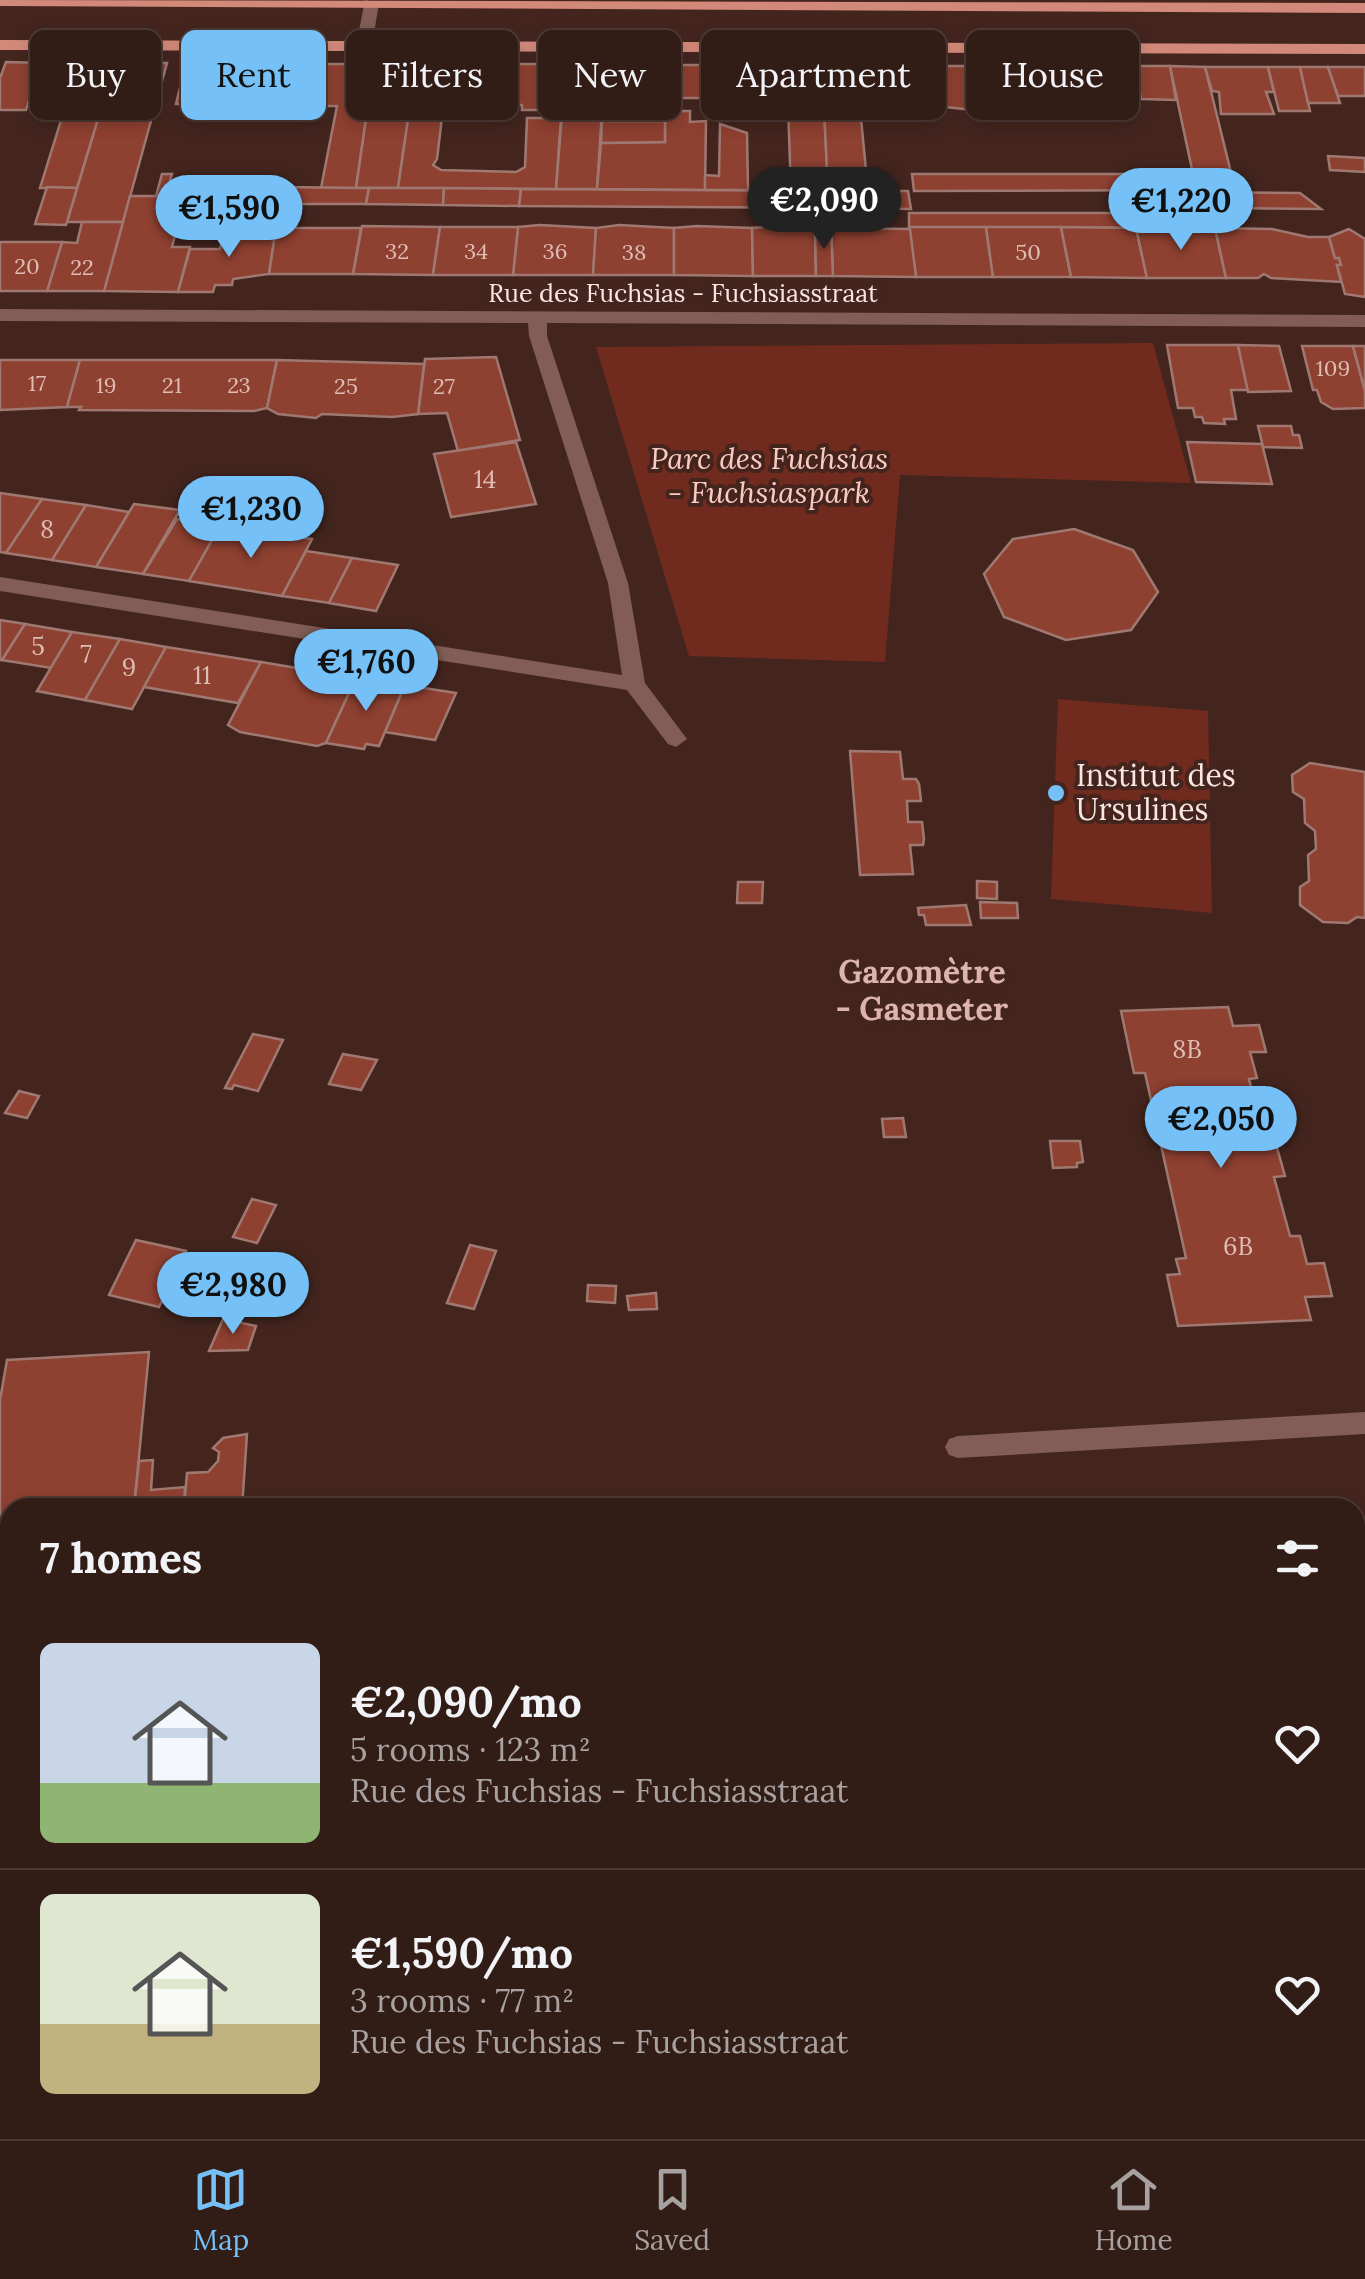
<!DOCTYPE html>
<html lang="en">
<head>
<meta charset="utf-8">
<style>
	body { margin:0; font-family:Lora,serif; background:#3d2923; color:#f1f3f6; height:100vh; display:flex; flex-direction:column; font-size:38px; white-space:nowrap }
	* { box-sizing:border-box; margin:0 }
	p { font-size:32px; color:#a8a1a1 }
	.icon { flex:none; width:55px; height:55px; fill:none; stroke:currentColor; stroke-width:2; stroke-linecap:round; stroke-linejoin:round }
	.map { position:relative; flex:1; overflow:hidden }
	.drawer { position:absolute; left:0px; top:1498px; width:1365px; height:642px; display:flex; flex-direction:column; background:#321c16; border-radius:30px 30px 0 0; box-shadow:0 5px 15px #0003,0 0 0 2px #4d3a35 }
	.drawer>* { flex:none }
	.hud { position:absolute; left:30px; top:30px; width:1305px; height:90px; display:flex; gap:20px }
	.price { position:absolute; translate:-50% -85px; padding:0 22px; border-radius:35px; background:#75c0f6; color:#111; font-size:32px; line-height:65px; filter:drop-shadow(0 2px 5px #0008) }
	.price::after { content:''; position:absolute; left:50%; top:60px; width:30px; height:22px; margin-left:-15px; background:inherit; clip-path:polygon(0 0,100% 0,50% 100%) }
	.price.current { background:#222; color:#fff }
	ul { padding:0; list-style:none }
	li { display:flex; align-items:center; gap:30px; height:250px; padding:0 40px }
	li+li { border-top:2px solid #4d3a35 }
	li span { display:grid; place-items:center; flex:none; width:280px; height:200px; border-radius:15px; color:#555 }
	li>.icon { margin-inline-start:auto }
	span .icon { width:120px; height:120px; fill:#fffc; stroke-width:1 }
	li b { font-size:42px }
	h2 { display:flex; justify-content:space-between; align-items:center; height:120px; padding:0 40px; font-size:42px }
	.chip { padding:0 35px; border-radius:15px; background:#321c16; box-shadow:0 5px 15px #0003,0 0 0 2px #4d3a35; font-size:35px; line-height:90px }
	.chip.current { background:#75c0f6; color:#111 }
	.tab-bar { display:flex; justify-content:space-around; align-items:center; height:140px; border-top:2px solid #4d3a35; background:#321c16; font-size:28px; color:#a8a1a1 }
	.tab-bar a { display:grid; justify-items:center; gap:5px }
	.tab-bar .current { color:#75c0f6 }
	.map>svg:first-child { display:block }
	.green { fill:#712b1e }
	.building { fill:#8e4031; stroke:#9f7971; stroke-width:2.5 }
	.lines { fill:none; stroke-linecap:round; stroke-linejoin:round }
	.service { fill:#815d55; fill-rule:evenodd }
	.minor { fill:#815d55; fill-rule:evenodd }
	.primary { fill:#d28979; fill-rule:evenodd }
	.poi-dot { fill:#75c0f6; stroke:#43251e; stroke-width:4 }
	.labels { text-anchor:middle; stroke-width:8; stroke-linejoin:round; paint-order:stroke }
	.far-number-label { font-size:22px; fill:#dfbcb4 }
	.far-street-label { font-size:25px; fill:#fae5e0; stroke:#43251e }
	.number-label { font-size:25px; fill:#dfbcb4 }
	.park-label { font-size:30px; font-style:italic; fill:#fbcbc1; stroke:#43251e }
	.poi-label { font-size:30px; fill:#fae5e0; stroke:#43251e; text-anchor:start }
	.neighbourhood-label { font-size:32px; font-weight:bold; fill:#ddb4ab; stroke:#43251e }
</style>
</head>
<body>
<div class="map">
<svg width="1365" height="2139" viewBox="0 0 1365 2139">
	<rect width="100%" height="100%" fill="#43251e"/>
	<g class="green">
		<path d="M1153 343 1191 483 900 475 885 662 689 656 596 347Z"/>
		<path d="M1058 699 1208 711 1212 913 1051 899Z"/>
	</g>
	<g class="building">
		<path d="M6 62 42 63 26 110H0V78Z"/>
		<path d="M42 63H115L77 188H40L67 101H29Z"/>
		<path d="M115 63H167L123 222H67Z"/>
		<path d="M186 63H233L224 104H176Z"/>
		<path d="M233 63H269L261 101H224Z"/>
		<path d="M269 63 305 64 297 101H261Z"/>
		<path d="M305 64H374L356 188H321L337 106H297Z"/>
		<path d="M374 64H416L398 188H356Z"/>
		<path d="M416 64H566L562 103H555L553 110H522V105H450L443 109 437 159 433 165 441 170 516 172 525 167 527 118H561L556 189 398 188Z"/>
		<path d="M566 64H605L597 189H556Z"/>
		<path d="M605 64 667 65 665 92H604Z"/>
		<path d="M667 65H705V98H677L673 111H690V122L706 121 705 190 597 189 601 143 665 142V119L652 118V114L665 115Z"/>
		<path d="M705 65H745L746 118H720V111L705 110Z"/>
		<path d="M745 65H822L828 191 791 190 788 107H746Z"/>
		<path d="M822 65H902L906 108H860L868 191H828Z"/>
		<path d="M902 65 933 66 938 116H907Z"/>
		<path d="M933 66H966L973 110 937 106Z"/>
		<path d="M966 66H997L1001 92 971 93Z"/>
		<path d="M997 66H1031L1039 111 1004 110Z"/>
		<path d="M1031 66H1063L1067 94H1057L1061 114H1040Z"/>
		<path d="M1063 66H1101L1107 100H1068Z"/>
		<path d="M1101 66H1135L1141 97 1126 98 1130 116H1109Z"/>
		<path d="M1135 66H1170L1176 100 1141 99Z"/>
		<path d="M1170 66 1205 67 1236 193H1197Z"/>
		<path d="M1205 67H1268L1274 92H1266L1274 114H1221L1219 92 1212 91Z"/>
		<path d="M1268 67H1300L1310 111H1279Z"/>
		<path d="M1300 67H1328L1340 103H1308Z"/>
		<path d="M1328 67H1365V96H1338Z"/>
		<path d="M602 121H665V142L601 143Z"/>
		<path d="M720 124 747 133 748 190H705V175L719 176Z"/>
		<path d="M1328 156 1365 158V172L1330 170Z"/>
		<path d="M162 174H172L165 196H185L172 247H190L178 292 104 291 130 196H156Z"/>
		<path d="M912 174H1193L1197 190 914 191Z"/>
		<path d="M47 187 77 188 66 225 35 224Z"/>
		<path d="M284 187 356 188H369L366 204H281Z"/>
		<path d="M369 188H444L443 205 366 204Z"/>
		<path d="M444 188 521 189 519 206 443 205Z"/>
		<path d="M521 189 828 191 829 208 519 206Z"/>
		<path d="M828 191H908L911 209 829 208Z"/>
		<path d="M1200 192 1300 193 1321 209 1203 208Z"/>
		<path d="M909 213H1179L1183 228 909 227Z"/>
		<path d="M82 222H123L104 291H47L62 242 77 243Z"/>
		<path d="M540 225 596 228 593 275H513L518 227Z"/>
		<path d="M619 225 674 228V275H593L596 228Z"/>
		<path d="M362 226 440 227 433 275 353 274Z"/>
		<path d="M697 226 752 228 753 276 674 275V228Z"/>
		<path d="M775 226 815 229 816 276H753L752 228Z"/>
		<path d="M225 227 276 228 269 274 233 279 232 285H215L213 292H178L190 249H220Z"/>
		<path d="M440 227H518L513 275H433Z"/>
		<path d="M909 227H986L993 277H916Z"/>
		<path d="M986 227H1061L1071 277H993Z"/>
		<path d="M1061 227 1136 228 1147 278 1071 277Z"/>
		<path d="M276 228H361L353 274H269Z"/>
		<path d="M831 228 910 229 916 277 833 276Z"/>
		<path d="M831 228 833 276H816L815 229Z"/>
		<path d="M1136 228H1215L1226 278H1147Z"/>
		<path d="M1215 228 1272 229 1308 237H1329L1335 258H1339L1341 265H1337L1341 282 1271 278 1264 274 1258 278H1226Z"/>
		<path d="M1349 229 1365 239V297L1345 294 1337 265H1341L1339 258H1335L1329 237Z"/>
		<path d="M0 242H62L47 291H0Z"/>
		<path d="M1167 345H1238L1248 390H1231L1236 419H1224L1225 424 1204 423 1202 417H1195L1193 408H1178Z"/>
		<path d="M1238 345 1279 346 1291 391 1248 392Z"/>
		<path d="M1302 346H1353L1365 391V408L1333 409 1321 402 1317 390H1313Z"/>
		<path d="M1353 346H1365V391Z"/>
		<path d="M496 357 520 440 458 451 447 413 418 414 425 359Z"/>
		<path d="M0 360H80L67 407 0 410Z"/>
		<path d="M80 360H277L267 408 254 411 79 410 81 407H67Z"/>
		<path d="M277 360 424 364 418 414 392 417 322 414 316 418 278 414 267 408Z"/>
		<path d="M1258 426H1291L1293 435H1299L1302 448 1263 447Z"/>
		<path d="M516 442 536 504 451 517 434 454Z"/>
		<path d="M1187 442 1262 444 1272 484 1196 482Z"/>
		<path d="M0 493 42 499 6 553 0 552Z"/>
		<path d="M42 499 86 505 52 560 6 553Z"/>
		<path d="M134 504 180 510 143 574 96 567Z"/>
		<path d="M86 505 129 512 96 567 52 560Z"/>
		<path d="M177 519 220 526 189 581 143 574Z"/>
		<path d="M220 526 312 539 282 596 189 581Z"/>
		<path d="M1074 529 1133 550 1158 592 1131 630 1066 640 1004 617 984 574 1013 539Z"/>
		<path d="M306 551 352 558 329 603 282 596Z"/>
		<path d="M352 558 398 565 376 611 329 603Z"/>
		<path d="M0 620 25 624 2 660H0Z"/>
		<path d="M25 624 72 632 51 668 2 660Z"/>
		<path d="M72 632 120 639 85 700 37 691Z"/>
		<path d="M120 639 166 647 132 709 85 700Z"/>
		<path d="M166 647 261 662 238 703 144 687Z"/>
		<path d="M261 662 356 678 326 743 317 746 240 732 228 725Z"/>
		<path d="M356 678 405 685 379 746 366 744 364 749 326 743Z"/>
		<path d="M405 685 456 693 435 740 385 732Z"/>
		<path d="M850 751 900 752 903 779H916L919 784 921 801H907L908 822H922L924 839 923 845H910L913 874 860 875Z"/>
		<path d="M1310 763 1365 772V918L1357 917 1348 923 1323 922 1300 905V887L1309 881 1308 855 1316 849 1315 831 1305 823 1304 799 1293 792 1292 775Z"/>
		<path d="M977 881 997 882V899L977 898Z"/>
		<path d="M738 882H763L762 903H737Z"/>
		<path d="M980 902 1017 903 1018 918H981Z"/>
		<path d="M966 905 971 925H926L924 915H919L918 908Z"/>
		<path d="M1228 1007 1233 1026 1259 1025 1266 1052H1250L1257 1078 1249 1079 1263 1134H1273L1285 1176 1274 1177 1290 1236H1300L1307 1264 1324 1263 1332 1296 1305 1297 1311 1320 1178 1326 1167 1275 1180 1274 1176 1259 1186 1258 1145 1073H1134L1121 1011Z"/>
		<path d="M253 1034 283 1040 258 1091 234 1085 232 1089 225 1088Z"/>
		<path d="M343 1054 377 1060 361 1090 329 1084Z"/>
		<path d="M19 1091 39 1096 27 1118 5 1113Z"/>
		<path d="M903 1118 906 1137H884L882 1119Z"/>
		<path d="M1050 1141H1080L1083 1162 1077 1163V1167L1053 1168Z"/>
		<path d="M252 1199 276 1205 257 1243 233 1237Z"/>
		<path d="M136 1240 186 1251 159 1307 109 1295Z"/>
		<path d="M470 1245 496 1251 474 1309 447 1303Z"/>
		<path d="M588 1285 616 1286 615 1303 587 1301Z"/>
		<path d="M656 1293 657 1309 629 1310 627 1296Z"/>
		<path d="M223 1319 256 1326 248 1350 209 1351Z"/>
		<path d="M149 1352 134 1508H10V1661L0 1659V1400L7 1360Z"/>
		<path d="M247 1434 242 1508H184L187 1473 208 1472 218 1461 219 1452 213 1448 223 1438Z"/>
		<path d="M153 1460 151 1490 185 1487 184 1508H134L139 1461Z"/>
		<path d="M1365 1614V1687L1355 1674V1619Z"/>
		<path d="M1355 1986 1365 2000V2139H1275L1269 2130H1355Z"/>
		<path d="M236 2130H332L333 2139H235Z"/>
		<path d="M345 2130H634L635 2139H345Z"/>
	</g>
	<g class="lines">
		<path class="service" d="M1365 1412V1434L958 1458 949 1455 945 1447 949 1439 958 1436Z"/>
		<g class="minor">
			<path d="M365 0 379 3 372 46 364 51 356 46Z"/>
			<path d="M0 309 1365 315V327L547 323V336L628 583 645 683 687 739 676 747 668 744 627 690 0 591V577L622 675 608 583 529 336 528 323 0 321Z"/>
			<path d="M0 1709 10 1711V1739L0 1737Z"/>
			<path d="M10 1900V1938L0 1942V1904Z"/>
		</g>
		<g class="primary">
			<path d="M0 0 1365 3V13L0 6Z"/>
			<path d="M0 40 1365 44V54L0 50Z"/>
		</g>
	</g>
	<circle class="poi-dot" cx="1056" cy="793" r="10"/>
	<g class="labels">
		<g class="far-number-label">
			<text x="397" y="259">32</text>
			<text x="476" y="259">34</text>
			<text x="555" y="259">36</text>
			<text x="634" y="260">38</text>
			<text x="1028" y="260">50</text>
			<text x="27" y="274">20</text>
			<text x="82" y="275">22</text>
			<text x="1333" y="376">109</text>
			<text x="37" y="391">17</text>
			<text x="106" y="393">19</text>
			<text x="172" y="393">21</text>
			<text x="239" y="393">23</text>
			<text x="346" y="394">25</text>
			<text x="444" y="394">27</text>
		</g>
		<g class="far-street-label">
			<text x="683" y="302">Rue des Fuchsias - Fuchsiasstraat</text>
		</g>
		<g class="number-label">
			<text x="485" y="488">14</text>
			<text x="47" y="538">8</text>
			<text x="38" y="655">5</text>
			<text x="86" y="663">7</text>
			<text x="129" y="676">9</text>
			<text x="202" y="684">11</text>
			<text x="1187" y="1058">8B</text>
			<text x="1238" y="1255">6B</text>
		</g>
		<g class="park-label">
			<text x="769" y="469">Parc des Fuchsias<tspan x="769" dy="34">- Fuchsiaspark</tspan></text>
		</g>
		<g class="poi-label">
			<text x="1076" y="786">Institut des<tspan x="1076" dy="34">Ursulines</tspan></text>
		</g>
		<g class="neighbourhood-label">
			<text x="922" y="983">Gazomètre<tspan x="922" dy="37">- Gasmeter</tspan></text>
		</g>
	</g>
</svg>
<b class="price current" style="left:824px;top:252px">€2,090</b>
<b class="price" style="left:1181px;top:253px">€1,220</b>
<b class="price" style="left:229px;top:260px">€1,590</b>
<b class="price" style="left:251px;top:561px">€1,230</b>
<b class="price" style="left:366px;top:714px">€1,760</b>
<b class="price" style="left:1221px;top:1171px">€2,050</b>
<b class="price" style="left:233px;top:1337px">€2,980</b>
<div class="hud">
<a class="chip">Buy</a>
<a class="chip current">Rent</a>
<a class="chip">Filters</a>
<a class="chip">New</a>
<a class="chip">Apartment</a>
<a class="chip">House</a>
</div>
<section class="drawer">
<h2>7 homes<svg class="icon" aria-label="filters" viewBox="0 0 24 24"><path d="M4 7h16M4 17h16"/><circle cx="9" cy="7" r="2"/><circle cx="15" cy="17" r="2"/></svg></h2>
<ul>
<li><span style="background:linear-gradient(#c9d6e8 70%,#8fb573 0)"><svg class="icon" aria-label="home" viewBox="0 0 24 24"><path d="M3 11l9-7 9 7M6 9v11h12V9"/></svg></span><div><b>€2,090/mo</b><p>5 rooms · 123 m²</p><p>Rue des Fuchsias - Fuchsiasstraat</p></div><svg class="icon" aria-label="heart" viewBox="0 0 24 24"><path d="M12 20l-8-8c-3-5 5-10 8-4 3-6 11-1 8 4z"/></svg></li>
<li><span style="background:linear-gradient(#dfe7d0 65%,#c2b280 0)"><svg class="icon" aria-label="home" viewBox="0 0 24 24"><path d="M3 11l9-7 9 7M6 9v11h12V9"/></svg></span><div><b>€1,590/mo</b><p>3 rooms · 77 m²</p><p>Rue des Fuchsias - Fuchsiasstraat</p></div><svg class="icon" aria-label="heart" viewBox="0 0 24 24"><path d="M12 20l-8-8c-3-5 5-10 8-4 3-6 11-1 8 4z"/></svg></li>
</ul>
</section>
</div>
<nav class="tab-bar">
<a class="current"><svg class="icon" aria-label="map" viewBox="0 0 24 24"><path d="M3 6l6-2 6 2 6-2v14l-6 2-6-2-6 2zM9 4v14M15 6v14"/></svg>Map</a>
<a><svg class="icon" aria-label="saved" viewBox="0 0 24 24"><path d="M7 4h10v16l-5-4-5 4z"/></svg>Saved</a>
<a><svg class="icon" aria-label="home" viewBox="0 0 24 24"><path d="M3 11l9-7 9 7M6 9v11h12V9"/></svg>Home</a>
</nav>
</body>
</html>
